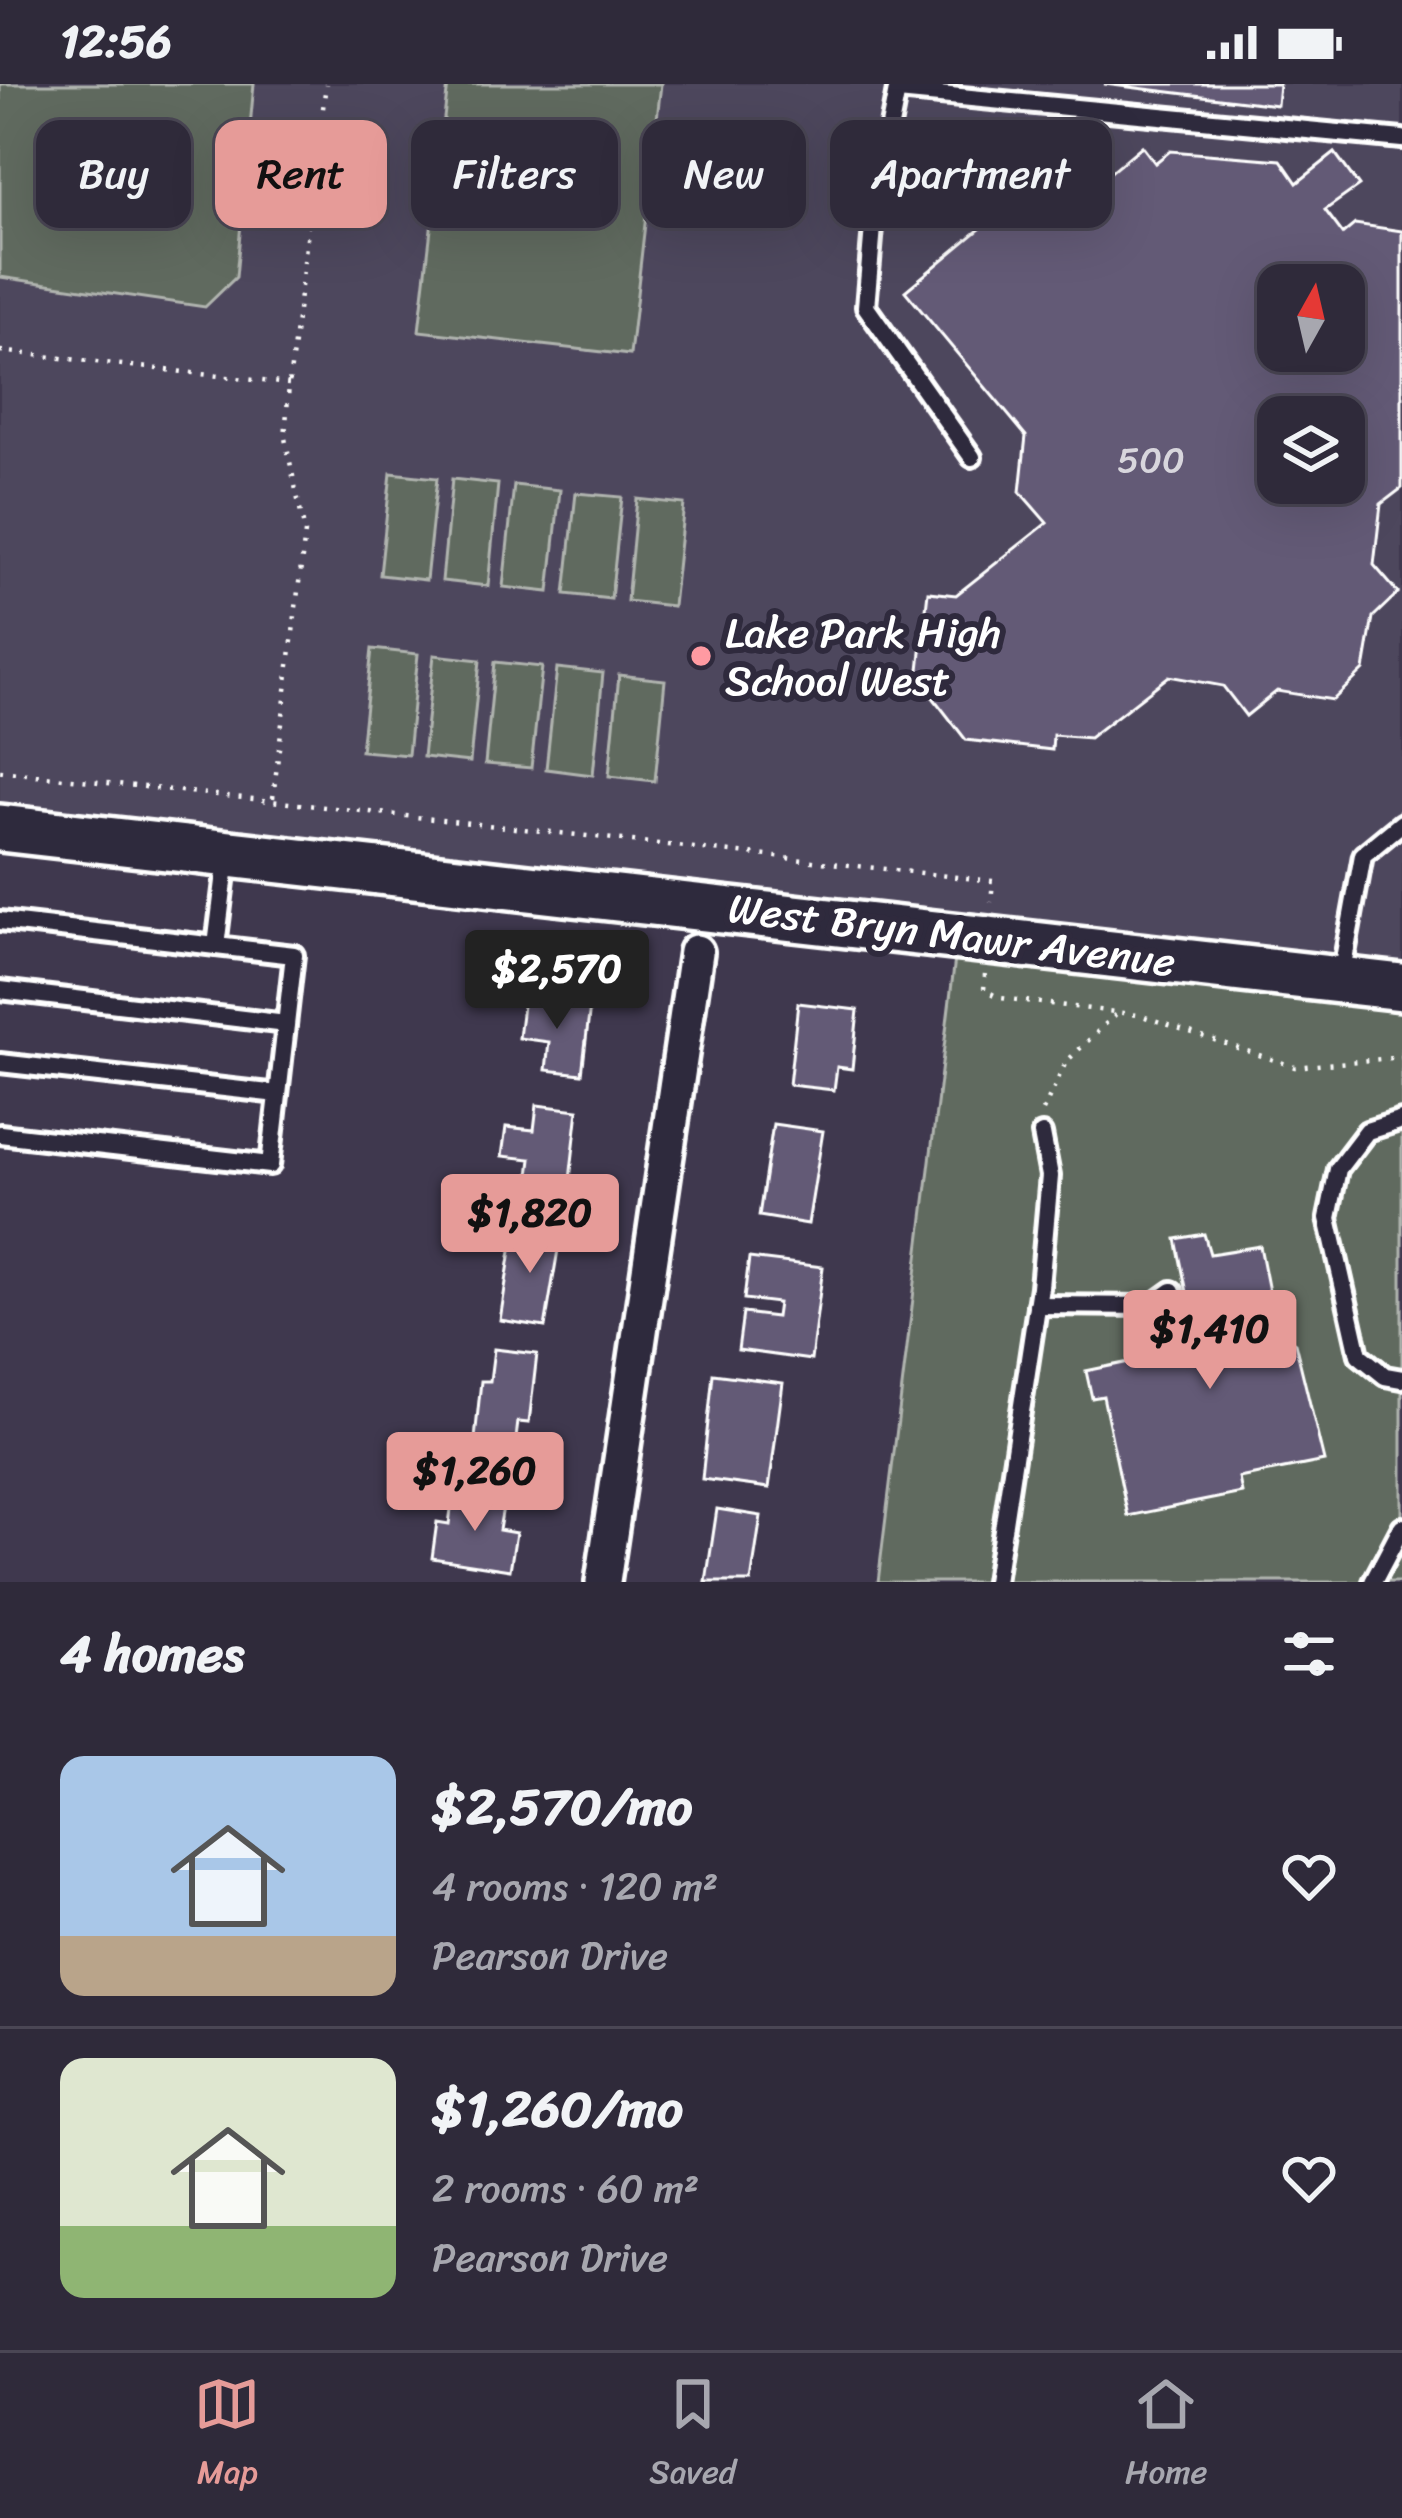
<!DOCTYPE html>
<html lang="en">
<head>
<meta charset="utf-8">
<style>
	body { margin:0; font-family:Sriracha,sans-serif; background:#3b3645; color:#f1f3f6; height:100vh; display:flex; flex-direction:column; font-size:45px; white-space:nowrap }
	* { box-sizing:border-box; margin:0 }
	p { font-size:39px; color:#a7a7af }
	.icon { flex:none; width:66px; height:66px; fill:none; stroke:currentColor; stroke-width:2; stroke-linecap:round; stroke-linejoin:round }
	.map { position:relative; height:1498px; overflow:hidden }
	.details { display:flex; flex-direction:column; background:#2f2a3a; flex:1 }
	.details>* { flex:none }
	.hud { position:absolute; left:36px; top:36px; width:1332px; height:108px; display:flex; gap:24px }
	.needle { width:78px; rotate:8deg }
	.controls { position:absolute; left:1257px; top:180px; display:grid; gap:24px }
	.controls a { display:grid; place-items:center; width:108px; height:108px; border-radius:24px; background:#2f2a3a; box-shadow:0 12px 48px #0002,0 0 0 3px #4a4654; font-size:60px }
	.price { position:absolute; translate:-50% -102px; padding:0 27px; border-radius:12px; background:#e69b98; color:#111; font-size:39px; line-height:78px; filter:drop-shadow(0 3px 6px #0008) }
	.price::after { content:''; position:absolute; left:50%; top:72px; width:36px; height:27px; margin-left:-18px; background:inherit; clip-path:polygon(0 0,100% 0,50% 100%) }
	.price.current { background:#222; color:#fff }
	ul { padding:0; list-style:none }
	li { display:flex; align-items:center; gap:36px; height:300px; padding:0 60px }
	li+li { border-top:3px solid #4a4654 }
	li span { display:grid; place-items:center; flex:none; width:336px; height:240px; border-radius:24px; color:#555 }
	li>.icon { margin-inline-start:auto }
	span .icon { width:144px; height:144px; fill:#fffc; stroke-width:1 }
	li b { font-size:51px }
	h2 { display:flex; justify-content:space-between; align-items:center; height:144px; padding:0 60px; font-size:51px }
	.chip { padding:0 42px; border-radius:24px; background:#2f2a3a; box-shadow:0 12px 48px #0002,0 0 0 3px #4a4654; font-size:42px; line-height:108px }
	.chip.current { background:#e69b98; color:#111 }
	.status { display:flex; justify-content:space-between; align-items:center; height:84px; padding:0 60px; background:#2f2a3a; direction:ltr }
	.status svg { height:33px; fill:currentColor }
	.menu { display:flex; justify-content:space-around; align-items:center; height:168px; border-top:3px solid #4a4654; background:#2f2a3a; font-size:33px; color:#a7a7af }
	.menu a { display:grid; justify-items:center; gap:6px }
	.menu .current { color:#e69b98 }
	.map>svg:first-child { display:block }
	.built { fill:#4e465d; fill-rule:evenodd }
	.green { fill:#606a5f; stroke:#b0b4af; stroke-width:3 }
	.building { fill:#645a76; stroke:#fff; stroke-width:3; fill-rule:evenodd }
	.lines { fill:none; stroke-linecap:round; stroke-linejoin:round }
	.lane-casing { stroke:#fff; stroke-width:26 }
	.street-casing { stroke:#fff; stroke-width:42 }
	.secondary-casing { stroke:#fff; stroke-width:54 }
	.path { stroke:#fff; stroke-width:4.5; stroke-dasharray:3 9; stroke-linecap:butt }
	.lane { stroke:#2f2a3d; stroke-width:16 }
	.street { stroke:#2f2a3d; stroke-width:33 }
	.secondary { stroke:#2f2a3d; stroke-width:45 }
	.poi-dot { fill:#ff9aa2; stroke:#2f2a3d; stroke-width:4.5 }
	.labels { text-anchor:middle; stroke-width:12; stroke-linejoin:round; paint-order:stroke }
	.number-label { font-size:36px; fill:#d8d6dd }
	.poi-label { font-size:42px; fill:#fff; stroke:#2f2a3d; text-anchor:start }
	.street-label { font-size:42px; fill:#fff; stroke:#2f2a3d }
</style>
</head>
<body>
<div class="status"><b>12:56</b><svg viewBox="0 0 49 12"><path d="M0 12V9h3v3zM5 12V6h3v6zM10 12V3h3v9zM15 12V0h3v12zM26 1h20v11H26zM47 4h2v5h-2z"/></svg></div>
<div class="map">
<svg width="1402" height="1498" viewBox="0 0 1402 1498">
	<rect width="100%" height="100%" fill="#3f384e"/>
	<filter id="ink" filterUnits="userSpaceOnUse"><feTurbulence type="fractalNoise" baseFrequency=".00833" numOctaves="2"/><feDisplacementMap in="SourceGraphic" scale="24" xChannelSelector="R" yChannelSelector="G"/><feConvolveMatrix kernelMatrix="1 2 1 2 8 2 1 2 1" color-interpolation-filters="sRGB"/></filter>
	<g filter="url(#ink)">
		<path class="built" d="M0 0H1402V903L0 745ZM1278 201H1344V267H1278ZM1278 333H1344V399H1278Z"/>
		<g class="green">
			<path d="M0 0H254L236 193 205 223 0 193Z"/>
			<path d="M448 0H661L630 271 419 247Z"/>
			<path d="M391 389 437 394 426 496 380 491Z"/>
			<path d="M452 395 498 400 488 502 442 497Z"/>
			<path d="M514 401 560 406 549 508 503 503Z"/>
			<path d="M576 409 622 413 611 515 565 510Z"/>
			<path d="M637 415 684 420 673 522 627 517Z"/>
			<path d="M372 565 418 570 408 671 361 667Z"/>
			<path d="M434 571 480 576 470 678 423 673Z"/>
			<path d="M495 578 542 583 531 684 485 680Z"/>
			<path d="M557 584 603 589 593 691 546 685Z"/>
			<path d="M619 591 665 596 655 697 609 692Z"/>
			<path d="M958 850 1402 903V1498H878Z"/>
		</g>
		<g class="building">
			<path d="M1104 0H1279L1277 21Z"/>
			<path d="M1142 62 1155 79 1170 67 1281 76 1297 99 1335 69 1359 102 1325 126 1343 150 1355 140 1402 147V404L1381 420 1374 481 1398 509 1373 533 1364 586 1333 616 1277 607 1246 632 1223 602 1169 592 1089 654 1053 651 1052 666 966 656 918 594 928 508 956 511 1047 439 1020 408 1026 352 905 207 1056 82 1082 112ZM1278 201H1344V267H1278ZM1278 333H1344V399H1278Z"/>
			<path d="M524 913 590 922 582 990 546 986 549 958 519 954Z"/>
			<path d="M798 919 858 926 852 985 837 983 834 1006 789 1001Z"/>
			<path d="M537 1021 578 1026 568 1113 527 1108 531 1075 502 1072 506 1043 534 1046Z"/>
			<path d="M773 1040 823 1047 808 1140 759 1132Z"/>
			<path d="M515 1141 561 1148 545 1243 500 1236Z"/>
			<path d="M1204 1150 1210 1170 1260 1162 1277 1248 1295 1259 1324 1377 1239 1394 1242 1409 1128 1432 1103 1312 1092 1314 1086 1287 1177 1268 1172 1247 1194 1242 1176 1155Z"/>
			<path d="M749 1174 823 1183 811 1276 738 1266 743 1229 776 1233 778 1219 744 1215Z"/>
			<path d="M494 1265 537 1270 529 1339 518 1338 513 1379 473 1374 481 1297H490Z"/>
			<path d="M713 1290 783 1299 769 1404 702 1395Z"/>
			<path d="M453 1410 504 1417 499 1446 516 1449 510 1486 432 1474 437 1438 449 1440Z"/>
			<path d="M717 1425 761 1432 751 1498H706Z"/>
		</g>
		<g class="lines">
			<g class="lane-casing">
				<g id="lane">
					<path d="M898 1 875 120 866 223 972 373"/>
					<path d="M898 7 1402 55"/>
					<path d="M0 837 294 871 270 1081 0 1050"/>
					<path d="M216 862 227 773"/>
					<path d="M1341 892 1363 771 1402 739"/>
					<path d="M0 906 286 940"/>
					<path d="M0 979 278 1010"/>
					<path d="M1402 1036 1367 1047 1338 1085 1328 1134 1359 1271 1385 1292 1402 1295"/>
					<path d="M1037 1221 1151 1222 1189 1240"/>
					<path d="M1151 1222 1172 1207"/>
					<path d="M995 1498 1040 1203 1050 1092 1042 1050"/>
					<path d="M1373 1498 1402 1443"/>
				</g>
			</g>
			<g class="street-casing">
				<path id="street" d="M603 1498 696 868"/>
			</g>
			<g class="secondary-casing">
				<path id="secondary" d="M0 744 1402 903"/>
			</g>
			<g class="path">
				<path d="M0 267 289 300"/>
				<path d="M0 687 993 797 991 818"/>
				<path d="M273 714 305 449 285 354 289 300 326 0"/>
				<path d="M985 890 984 906 1001 914 1139 931 1295 983 1402 973"/>
				<path d="M1043 1027 1066 978 1118 928"/>
			</g>
			<use href="#lane" class="lane"/>
			<use href="#street" class="street"/>
			<use href="#secondary" class="secondary"/>
		</g>
	</g>
	<circle class="poi-dot" cx="701" cy="572" r="12"/>
	<g class="labels">
		<g class="number-label">
			<text x="1151" y="388">500</text>
		</g>
		<g class="poi-label">
			<text x="725" y="563">Lake Park High<tspan x="725" dy="48">School West</tspan></text>
		</g>
		<g class="street-label">
			<text transform="translate(952 850) rotate(7)" y="15">West Bryn Mawr Avenue</text>
		</g>
	</g>
</svg>
<div class="controls">
<a><svg class="needle" viewBox="-14 -14 28 28"><path d="M0-13l5 13h-10z" fill="#e53935"/><path d="M0 13l5-13h-10z" fill="#a7a7af"/></svg></a>
<a><svg class="icon" aria-label="layers" viewBox="0 0 24 24"><path d="M12 4l9 5-9 5-9-5zM3 14l9 5 9-5"/></svg></a>
</div>
<b class="price current" style="left:557px;top:948px">$2,570</b>
<b class="price" style="left:530px;top:1192px">$1,820</b>
<b class="price" style="left:1210px;top:1308px">$1,410</b>
<b class="price" style="left:475px;top:1450px">$1,260</b>
<div class="hud">
<a class="chip">Buy</a>
<a class="chip current">Rent</a>
<a class="chip">Filters</a>
<a class="chip">New</a>
<a class="chip">Apartment</a>
</div>
</div>
<section class="details">
<h2>4 homes<svg class="icon" aria-label="filters" viewBox="0 0 24 24"><path d="M4 7h16M4 17h16"/><circle cx="9" cy="7" r="2"/><circle cx="15" cy="17" r="2"/></svg></h2>
<ul>
<li><span style="background:linear-gradient(#a9c7e8 75%,#b9a48a 0)"><svg class="icon" aria-label="home" viewBox="0 0 24 24"><path d="M3 11l9-7 9 7M6 9v11h12V9"/></svg></span><div><b>$2,570/mo</b><p>4 rooms · 120 m²</p><p>Pearson Drive</p></div><svg class="icon" aria-label="heart" viewBox="0 0 24 24"><path d="M12 20l-8-8c-3-5 5-10 8-4 3-6 11-1 8 4z"/></svg></li>
<li><span style="background:linear-gradient(#dfe7d0 70%,#8fb573 0)"><svg class="icon" aria-label="home" viewBox="0 0 24 24"><path d="M3 11l9-7 9 7M6 9v11h12V9"/></svg></span><div><b>$1,260/mo</b><p>2 rooms · 60 m²</p><p>Pearson Drive</p></div><svg class="icon" aria-label="heart" viewBox="0 0 24 24"><path d="M12 20l-8-8c-3-5 5-10 8-4 3-6 11-1 8 4z"/></svg></li>
</ul>
</section>
<nav class="menu">
<a class="current"><svg class="icon" aria-label="map" viewBox="0 0 24 24"><path d="M3 6l6-2 6 2 6-2v14l-6 2-6-2-6 2zM9 4v14M15 6v14"/></svg>Map</a>
<a><svg class="icon" aria-label="saved" viewBox="0 0 24 24"><path d="M7 4h10v16l-5-4-5 4z"/></svg>Saved</a>
<a><svg class="icon" aria-label="home" viewBox="0 0 24 24"><path d="M3 11l9-7 9 7M6 9v11h12V9"/></svg>Home</a>
</nav>
</body>
</html>
